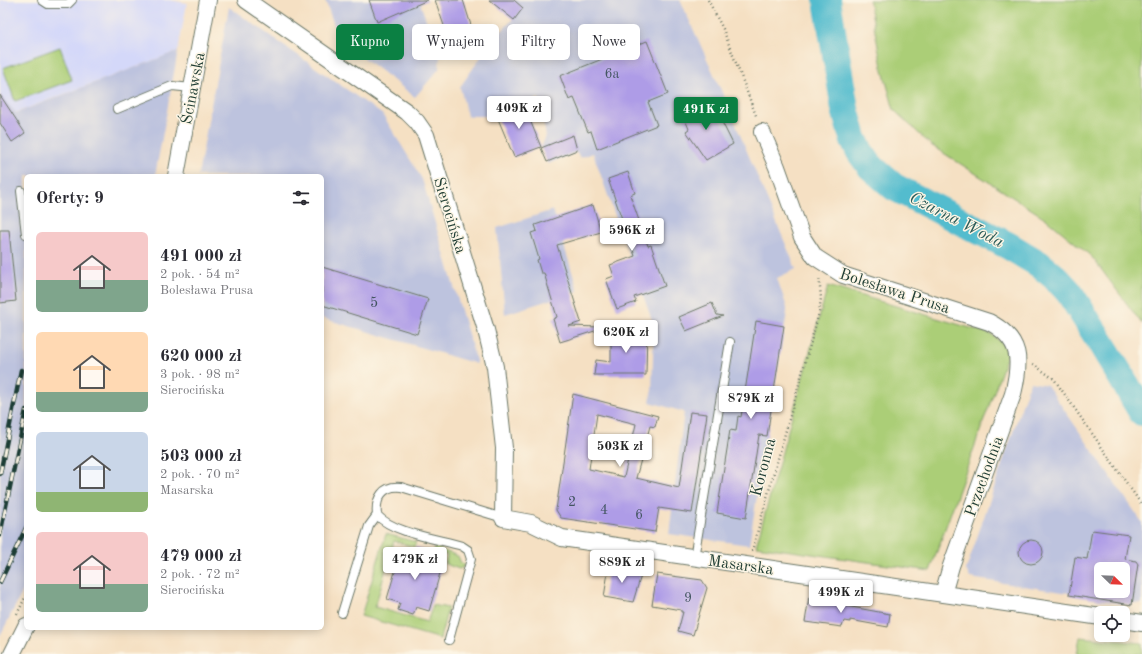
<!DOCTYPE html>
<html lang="pl">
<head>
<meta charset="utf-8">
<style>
	body { margin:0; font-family:"Old Standard TT",serif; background:#f2f2f3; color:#2b2b33; height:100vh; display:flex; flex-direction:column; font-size:15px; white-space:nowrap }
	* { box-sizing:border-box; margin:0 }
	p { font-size:13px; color:#7c7c81 }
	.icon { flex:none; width:22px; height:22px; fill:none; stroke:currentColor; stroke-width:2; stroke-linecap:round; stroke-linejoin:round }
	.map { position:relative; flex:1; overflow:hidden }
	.sheet { position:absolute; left:24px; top:174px; width:300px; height:456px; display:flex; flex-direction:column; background:#fff; border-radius:6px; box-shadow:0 2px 10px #0003 }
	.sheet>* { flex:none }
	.guide { position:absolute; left:336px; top:24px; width:380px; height:36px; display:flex; gap:8px }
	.needle { width:26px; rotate:113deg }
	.fabs { position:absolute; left:1094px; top:562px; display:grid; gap:8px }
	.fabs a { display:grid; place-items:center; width:36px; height:36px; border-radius:6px; background:#fff; box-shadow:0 2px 10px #0003; font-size:20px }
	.price { position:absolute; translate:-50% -34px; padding:0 9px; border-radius:4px; background:#fff; color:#222; font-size:13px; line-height:26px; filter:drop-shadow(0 1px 2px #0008) }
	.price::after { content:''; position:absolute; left:50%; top:24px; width:12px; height:9px; margin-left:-6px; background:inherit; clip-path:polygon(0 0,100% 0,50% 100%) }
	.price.selected { background:#0b8043; color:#fff }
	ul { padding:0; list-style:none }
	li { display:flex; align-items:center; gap:12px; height:100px; padding:0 12px }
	li span { display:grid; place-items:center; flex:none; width:112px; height:80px; border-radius:6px; color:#555 }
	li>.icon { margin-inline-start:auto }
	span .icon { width:48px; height:48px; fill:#fffc; stroke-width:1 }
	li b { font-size:17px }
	h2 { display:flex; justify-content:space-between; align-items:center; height:48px; padding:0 12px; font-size:17px }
	.chip { padding:0 14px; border-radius:6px; background:#fff; box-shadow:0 2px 10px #0003; font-size:14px; line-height:36px }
	.chip.selected { background:#0b8043; color:#fff }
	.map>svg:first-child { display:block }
	.built { fill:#d4d8f9 }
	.industrial { fill:#bdc3de; fill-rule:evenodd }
	.green { fill:#abce77; stroke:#658656 }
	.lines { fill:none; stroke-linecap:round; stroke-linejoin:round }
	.river { stroke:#52bcce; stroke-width:28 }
	.building { fill:#ae9ce7; fill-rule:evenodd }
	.service-casing { stroke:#6a7666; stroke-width:10 }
	.minor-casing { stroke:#6a7666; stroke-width:18 }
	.path { stroke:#6a7666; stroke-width:2.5; stroke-dasharray:1 3; stroke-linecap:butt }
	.service { stroke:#fff; stroke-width:8 }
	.minor { stroke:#fff; stroke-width:16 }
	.rail-casing { stroke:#1f3d34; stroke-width:4.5 }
	.rail { stroke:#fcf5e5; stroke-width:3; stroke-dasharray:9; stroke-linecap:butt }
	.labels { text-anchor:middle; stroke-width:3; stroke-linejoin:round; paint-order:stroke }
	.number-label { font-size:14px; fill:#435561 }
	.street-label { font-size:16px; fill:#1f3d34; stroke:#fcf5e5 }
	.water-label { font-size:17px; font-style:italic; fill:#2c5d5a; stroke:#fcf5e5 }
</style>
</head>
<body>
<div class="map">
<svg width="1142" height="654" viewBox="0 0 1142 654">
	<rect width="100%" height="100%" fill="#fcf5e5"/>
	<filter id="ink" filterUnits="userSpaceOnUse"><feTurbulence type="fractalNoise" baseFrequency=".025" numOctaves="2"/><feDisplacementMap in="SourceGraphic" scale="8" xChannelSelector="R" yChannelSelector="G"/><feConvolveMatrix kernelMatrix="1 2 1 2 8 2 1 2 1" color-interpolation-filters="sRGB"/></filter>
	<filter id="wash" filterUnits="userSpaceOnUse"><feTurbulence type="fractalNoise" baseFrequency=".012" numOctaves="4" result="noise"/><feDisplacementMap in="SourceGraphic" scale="16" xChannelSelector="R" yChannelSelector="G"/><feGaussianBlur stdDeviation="0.9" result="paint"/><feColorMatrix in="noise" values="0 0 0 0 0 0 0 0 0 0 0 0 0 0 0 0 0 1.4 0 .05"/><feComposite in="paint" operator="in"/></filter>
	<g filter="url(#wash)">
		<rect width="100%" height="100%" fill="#f5e0c3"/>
		<path class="built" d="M0 0H170L187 3 178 51 15 113 0 95Z"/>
		<g class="industrial">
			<path d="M325 0H422L421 6 440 57 439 69 415 97 339 39Z"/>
			<path d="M514 0H680L726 101 796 269 777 278 787 308V312L749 545 669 534 684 412 650 402 652 390 654 326 593 153 580 158 577 152 548 164 541 148 546 136 539 98 489 116H467L460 87 490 44 523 8Z"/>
			<path d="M229 7 383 115 422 179 477 364 322 318V176H198Z"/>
			<path d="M178 51 155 176H26V585L0 636V95L16 113Z"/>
			<path d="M553 210 578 291 505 314 497 228Z"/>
			<path d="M1030 382 1047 385 1142 522V604L1080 597 1070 595 1069 593 970 578 966 570ZM1101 569H1123V591H1101Z"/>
		</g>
		<g class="green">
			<path d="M869 0H1142V324L1092 257 1045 218 931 145 894 110 882 67Z"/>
			<path d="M60 47 72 80 15 101 3 68Z"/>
			<path d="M828 286 991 334 1002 343 1008 353 930 571 756 546Z"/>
			<path d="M386 534 416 542 414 547 394 541 375 607 427 622 433 605 448 608 440 639 361 616Z"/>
			<path d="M434 547 458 556 461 563 464 564V567L459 569 445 564 447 555 434 552Z"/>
			<path d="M1080 637 1142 643V654H1077Z"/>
		</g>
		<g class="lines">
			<path class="river" d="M827 0 845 109 853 138 860 152 871 167 894 187 1009 246 1039 264 1056 278 1069 292 1100 341 1142 412"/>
		</g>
		<g id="blocks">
			<g class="building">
				<path d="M369 0H428L377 22Z"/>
				<path d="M435 0H463L477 44 454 54Z"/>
				<path d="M489 0H514L523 8 514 20Z"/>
				<path d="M647 41 668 94 648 102 657 125 597 149 591 131 588 132 574 98 569 100 560 76Z"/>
				<path d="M0 95 25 133 12 142 0 123Z"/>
				<path d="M694 99 702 120 717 112 733 144 706 160 686 131 689 129 679 105Z"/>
				<path d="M523 103 541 147 514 157 496 114Z"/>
				<path d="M573 135 577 150 547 162 541 148Z"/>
				<path d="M628 172 635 193 630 195 648 246 651 245 665 286 634 297 636 302 617 309 606 279 614 276 610 265 635 256 608 179Z"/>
				<path d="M593 205 601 232 557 245 581 322 569 326 600 327 601 329 560 342 553 319 557 317 544 273H541L537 260 539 259 531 233 537 231 535 225Z"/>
				<path d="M0 230H9L16 301 0 303Z"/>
				<path d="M322 267 428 299 417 334 322 305Z"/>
				<path d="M712 303 717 315 723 316 686 331 679 317Z"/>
				<path d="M756 321 784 326 767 436 759 435 746 518 717 513 730 430 736 431 738 416 741 417Z"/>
				<path d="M620 327 647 328 646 375H594L596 360 611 362V339H619Z"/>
				<path d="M573 394 658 416 655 427 650 426 636 478 679 488 690 412 707 414 692 513 659 508 655 532 561 518 556 510ZM597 414 636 424 624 477 589 469Z"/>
				<path d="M1092 530 1129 535 1125 559 1136 561 1138 564 1132 605 1069 595 1075 557 1087 559ZM1101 569H1123V591H1101Z"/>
				<circle cx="1031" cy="552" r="12"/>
				<path d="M416 547 432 552 430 560 443 563 429 611 416 607 413 615 398 610 400 603 387 599 401 551 414 555Z"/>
				<path d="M609 566 642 572 633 602 604 597Z"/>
				<path d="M657 574 702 580 707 588 693 635 678 631 683 612H681V610L652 605Z"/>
				<path d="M809 597 846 602V606L890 614 888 627 850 620V622L844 621 842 627 805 622Z"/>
			</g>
		</g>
	</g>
	<g filter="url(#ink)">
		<use href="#blocks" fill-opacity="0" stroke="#6a7666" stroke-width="1"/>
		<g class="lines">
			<g class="service-casing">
				<g id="service">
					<path d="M42 0 48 4H68L72 0"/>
					<path d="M117 109 172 86 192 88"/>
					<path d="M21 191 26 234"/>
					<path d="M694 558 730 342"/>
					<path d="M342 613 369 526 377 515"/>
					<path d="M449 640 471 559 468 550 462 546C438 539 393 533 377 515 375 498 383 485 401 487L503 518"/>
				</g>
			</g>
			<g class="minor-casing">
				<g id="minor">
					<path d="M246 0 407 112 417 122 426 135 486 330 495 367 504 448 503 518 531 523 562 538 1101 617"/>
					<path d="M762 132 777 167 802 237 815 257 843 275 989 322C1022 339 1021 361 1013 394L951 566 943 594"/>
					<path d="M176 176 208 0"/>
					<path d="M1123 620 1142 623"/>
					<path d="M12 654 26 626"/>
				</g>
			</g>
			<g class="path">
				<path d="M708 0 723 29 757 118"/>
				<path d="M1033 364 1054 379 1142 505"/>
				<path d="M752 551 819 313 821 298 819 277"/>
				<path d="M17 614 26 596"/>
			</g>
			<use href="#service" class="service"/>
			<use href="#minor" class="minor"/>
			<g class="rail-casing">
				<g id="rail">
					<path d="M0 474 21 370"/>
					<path d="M0 535 26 410"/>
					<path d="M0 582 26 528"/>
				</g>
			</g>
			<use href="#rail" class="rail"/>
		</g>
	</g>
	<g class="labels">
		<g class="number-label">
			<text x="612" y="78">6a</text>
			<text x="374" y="307">5</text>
			<text x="572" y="506">2</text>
			<text x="604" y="514">4</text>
			<text x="639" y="519">6</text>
			<text x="688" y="602">9</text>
		</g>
		<g class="street-label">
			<text transform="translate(192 88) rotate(-79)" y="6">Ścinawska</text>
			<text transform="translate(451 215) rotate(73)" y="6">Sierocińska</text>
			<text transform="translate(895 290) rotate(18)" y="6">Bolesława Prusa</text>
			<text transform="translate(762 467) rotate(-75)" y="6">Koronna</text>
			<text transform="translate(983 476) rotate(-70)" y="6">Przechodnia</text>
			<text transform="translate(741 564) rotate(8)" y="6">Masarska</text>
		</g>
		<g class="water-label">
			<text transform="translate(957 219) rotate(27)" y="6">Czarna Woda</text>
		</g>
	</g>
</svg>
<div class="fabs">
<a><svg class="needle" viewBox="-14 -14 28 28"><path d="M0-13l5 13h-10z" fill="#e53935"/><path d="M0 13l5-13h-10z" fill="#7c7c81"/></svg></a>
<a><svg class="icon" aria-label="locate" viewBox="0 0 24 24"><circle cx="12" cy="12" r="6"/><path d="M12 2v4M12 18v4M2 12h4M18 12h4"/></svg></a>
</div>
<b class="price" style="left:519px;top:130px">409K zł</b>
<b class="price selected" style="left:706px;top:131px">491K zł</b>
<b class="price" style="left:632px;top:252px">596K zł</b>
<b class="price" style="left:626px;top:354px">620K zł</b>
<b class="price" style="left:751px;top:420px">879K zł</b>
<b class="price" style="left:620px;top:468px">503K zł</b>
<b class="price" style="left:415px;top:581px">479K zł</b>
<b class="price" style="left:622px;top:584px">889K zł</b>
<b class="price" style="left:841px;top:614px">499K zł</b>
<div class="guide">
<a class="chip selected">Kupno</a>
<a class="chip">Wynajem</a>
<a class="chip">Filtry</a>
<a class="chip">Nowe</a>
</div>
<section class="sheet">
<h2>Oferty: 9<svg class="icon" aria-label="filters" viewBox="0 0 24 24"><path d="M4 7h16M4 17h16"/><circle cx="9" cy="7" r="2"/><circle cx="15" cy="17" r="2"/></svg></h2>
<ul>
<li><span style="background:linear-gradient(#f6c9c9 60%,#7fa58c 0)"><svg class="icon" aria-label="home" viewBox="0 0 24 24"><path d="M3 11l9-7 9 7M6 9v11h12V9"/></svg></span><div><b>491 000 zł</b><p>2 pok. · 54 m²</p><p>Bolesława Prusa</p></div></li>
<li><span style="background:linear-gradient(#ffd9b3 75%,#7fa58c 0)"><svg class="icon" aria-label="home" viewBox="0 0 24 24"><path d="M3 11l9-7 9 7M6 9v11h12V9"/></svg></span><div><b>620 000 zł</b><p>3 pok. · 98 m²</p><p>Sierocińska</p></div></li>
<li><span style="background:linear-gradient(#c9d6e8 75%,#8fb573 0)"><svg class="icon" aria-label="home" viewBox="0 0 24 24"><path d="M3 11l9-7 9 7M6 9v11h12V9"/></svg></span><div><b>503 000 zł</b><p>2 pok. · 70 m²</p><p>Masarska</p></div></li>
<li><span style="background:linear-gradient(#f6c9c9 65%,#7fa58c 0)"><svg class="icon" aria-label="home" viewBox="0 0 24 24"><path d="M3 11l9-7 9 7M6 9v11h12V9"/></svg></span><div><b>479 000 zł</b><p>2 pok. · 72 m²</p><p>Sierocińska</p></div></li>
</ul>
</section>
</div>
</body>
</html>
